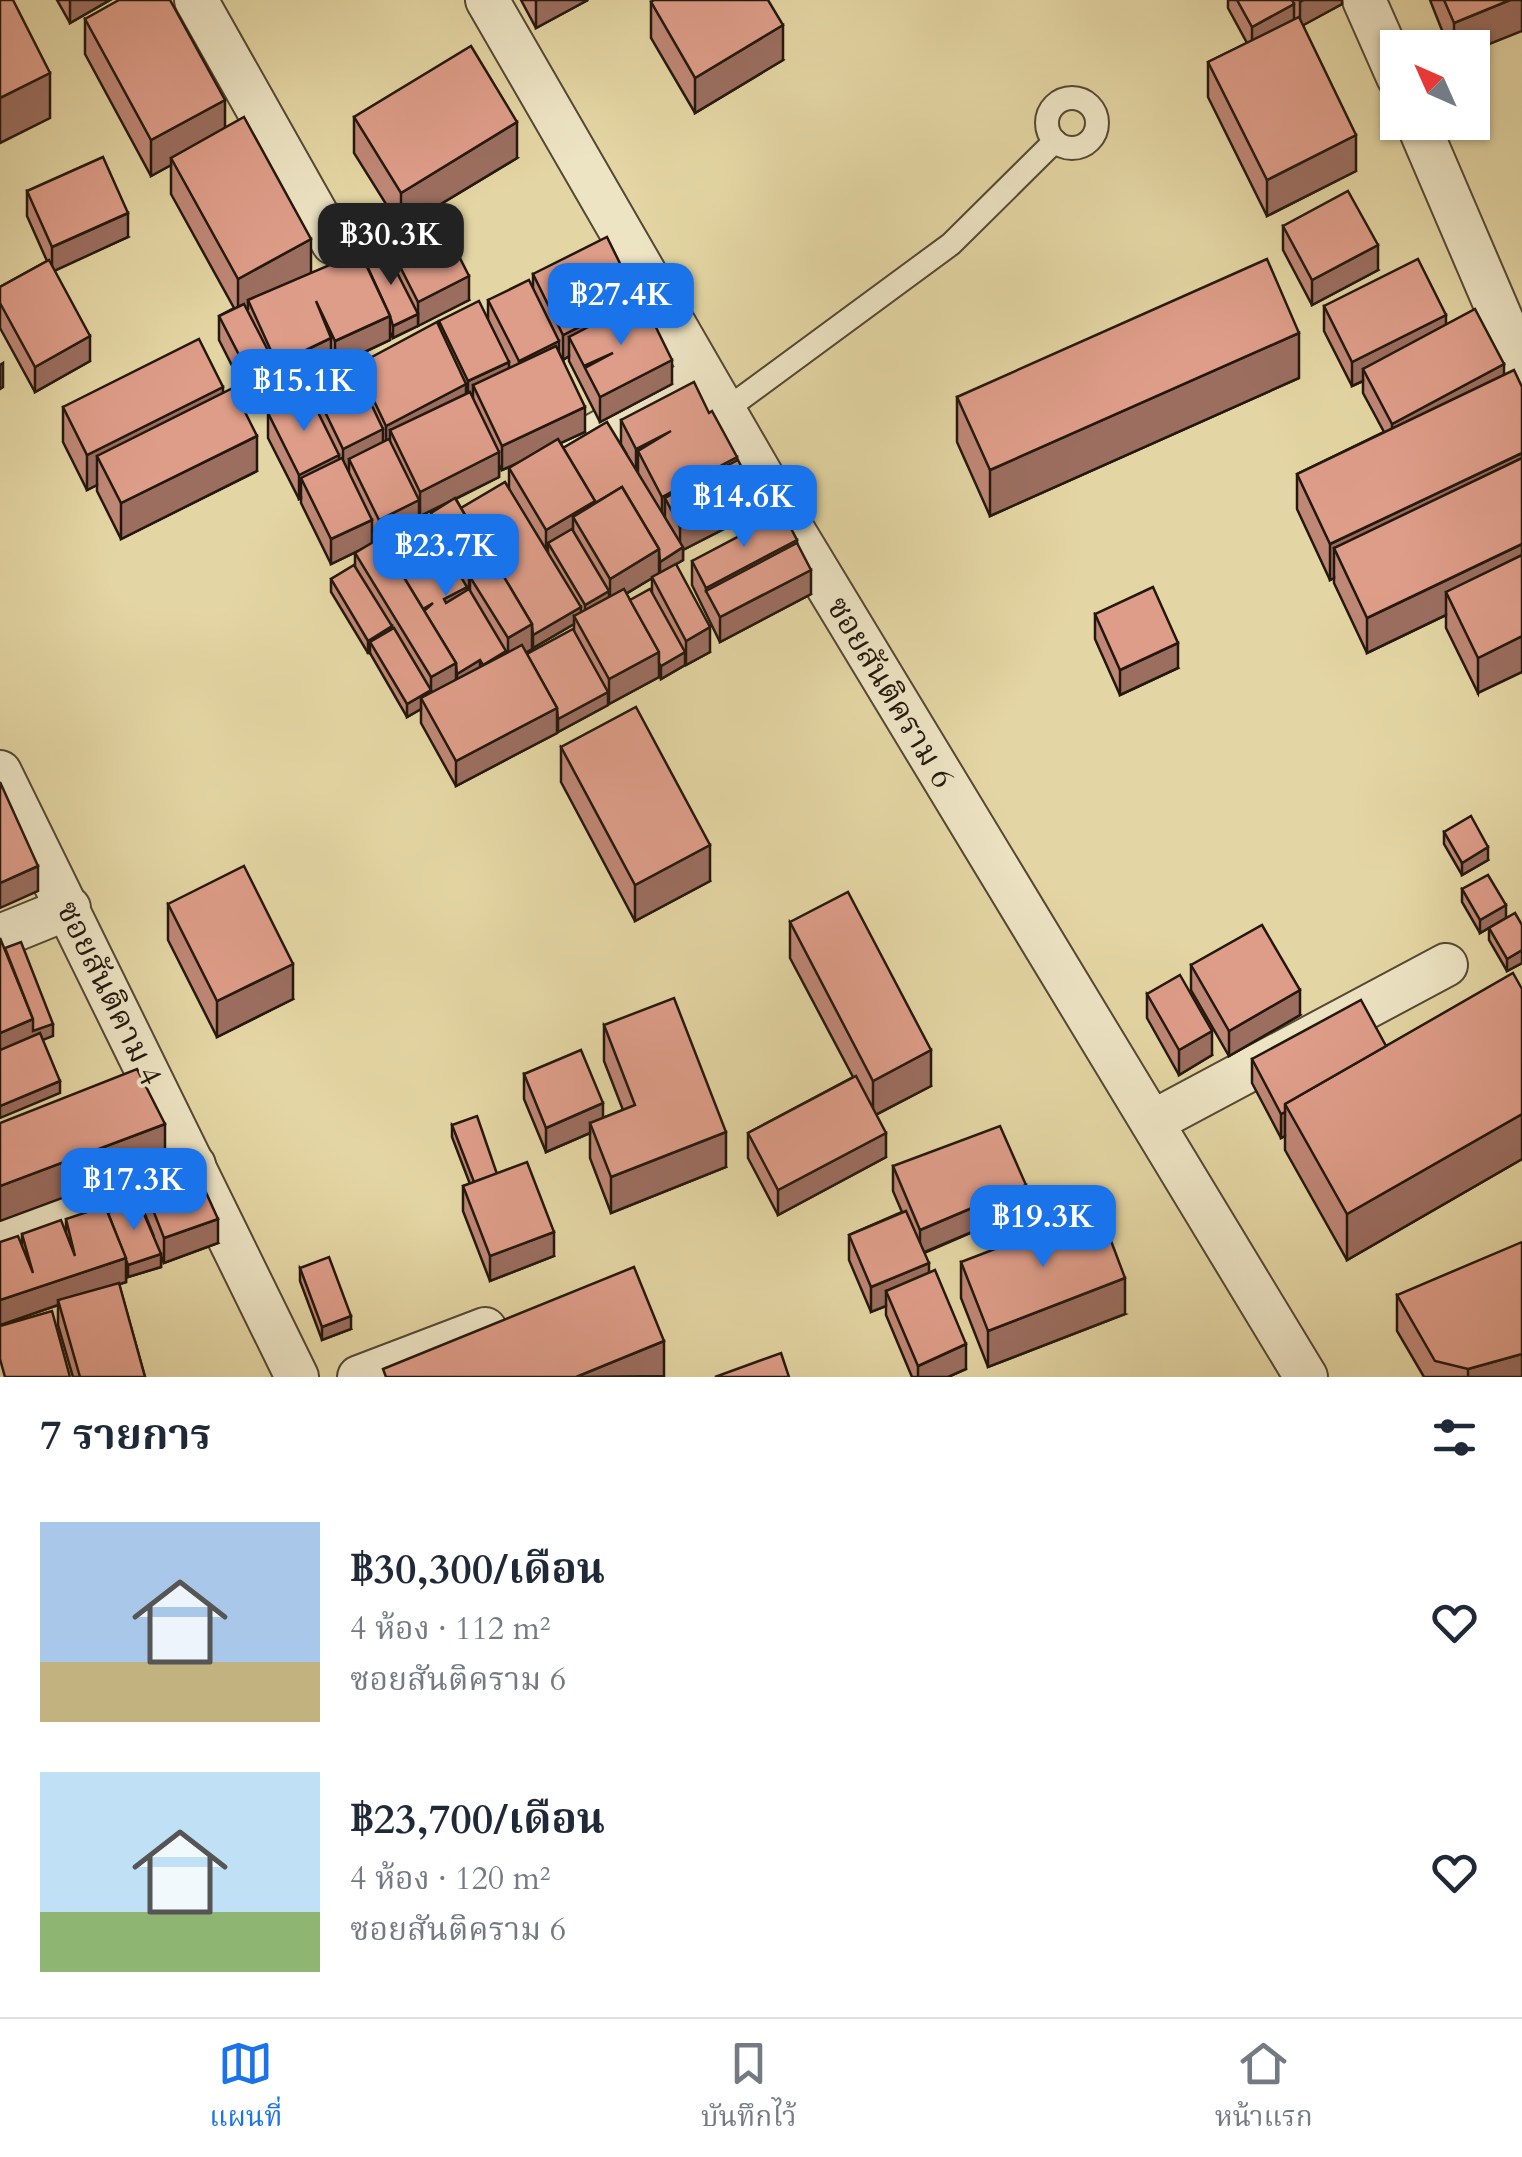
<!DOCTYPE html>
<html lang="th">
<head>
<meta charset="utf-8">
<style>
	body { margin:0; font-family:Cardo,"Noto Serif Thai",serif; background:#f6f6f7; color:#1f2937; height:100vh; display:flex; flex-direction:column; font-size:38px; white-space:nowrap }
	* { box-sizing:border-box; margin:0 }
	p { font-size:32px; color:#747a83 }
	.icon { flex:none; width:55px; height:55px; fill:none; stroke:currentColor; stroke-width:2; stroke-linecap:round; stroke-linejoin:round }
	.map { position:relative; height:1377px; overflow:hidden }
	.drawer { display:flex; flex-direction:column; background:#fff; flex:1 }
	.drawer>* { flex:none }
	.needle { width:65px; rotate:315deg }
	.fabs { position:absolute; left:1380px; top:30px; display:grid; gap:20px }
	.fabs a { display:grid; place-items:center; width:110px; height:110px; border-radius:0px; background:#fff; box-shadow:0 2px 8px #0004; font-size:50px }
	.price { position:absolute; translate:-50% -85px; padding:0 22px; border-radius:20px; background:#1a73e8; color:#fff; font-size:32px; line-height:65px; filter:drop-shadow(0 2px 5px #0008) }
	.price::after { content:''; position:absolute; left:50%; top:60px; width:30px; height:22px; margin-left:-15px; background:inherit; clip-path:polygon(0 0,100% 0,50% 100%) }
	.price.active { background:#222; color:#fff }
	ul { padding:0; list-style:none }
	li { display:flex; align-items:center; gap:30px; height:250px; padding:0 40px }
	li span { display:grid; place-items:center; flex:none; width:280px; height:200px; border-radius:0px; color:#555 }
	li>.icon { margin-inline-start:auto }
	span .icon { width:120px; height:120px; fill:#fffc; stroke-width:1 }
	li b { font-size:42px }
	h2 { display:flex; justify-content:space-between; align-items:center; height:120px; padding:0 40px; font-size:42px }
	.dock { display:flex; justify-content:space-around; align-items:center; height:140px; border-top:2px solid #e0e1e3; background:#fff; font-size:28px; color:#747a83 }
	.dock a { display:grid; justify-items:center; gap:5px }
	.dock .active { color:#1a73e8 }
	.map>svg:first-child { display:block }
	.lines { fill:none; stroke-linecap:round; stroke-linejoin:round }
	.service-casing { stroke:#544834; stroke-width:26 }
	.minor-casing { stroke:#544834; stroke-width:46 }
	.service { stroke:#ede4c4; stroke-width:22 }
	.minor { stroke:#ede4c4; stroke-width:42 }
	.wall { fill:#bf8776; stroke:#24180e; stroke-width:2.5; fill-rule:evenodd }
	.shaded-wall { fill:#9b6e60; stroke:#24180e; stroke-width:2.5 }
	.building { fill:#de9d89; stroke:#24180e; stroke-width:2.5 }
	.labels { text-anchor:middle; stroke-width:8; stroke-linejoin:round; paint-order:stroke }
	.street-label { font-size:32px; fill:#24180e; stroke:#ede4c4 }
</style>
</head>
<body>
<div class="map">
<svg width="1522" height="1377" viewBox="0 0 1522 1377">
	<rect width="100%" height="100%" fill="#e4d6a4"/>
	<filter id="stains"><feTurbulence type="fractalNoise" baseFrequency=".002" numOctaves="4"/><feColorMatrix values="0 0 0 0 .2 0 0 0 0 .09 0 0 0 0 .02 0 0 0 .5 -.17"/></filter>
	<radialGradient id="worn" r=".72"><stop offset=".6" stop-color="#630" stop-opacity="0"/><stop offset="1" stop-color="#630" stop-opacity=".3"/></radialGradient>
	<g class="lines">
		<g class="service-casing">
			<g id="service">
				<circle cx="1072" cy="123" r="25"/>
				<path d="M724 411 951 244 1055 141"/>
			</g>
		</g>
		<g class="minor-casing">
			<g id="minor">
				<path d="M196 0 333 243"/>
				<path d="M487 0 795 533 1306 1377"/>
				<path d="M1364 0 1398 77"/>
				<path d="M1417 122 1522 367"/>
				<path d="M559 455 703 375"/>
				<path d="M0 772 297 1377"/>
				<path d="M0 936 69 908"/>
				<path d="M1152 1122 1446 965"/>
				<path d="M0 1241 194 1165"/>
				<path d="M359 1377 485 1329"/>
			</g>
		</g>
		<use href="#service" class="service"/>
		<use href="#minor" class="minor"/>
	</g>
	<g class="wall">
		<path d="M57 0H110L70 23Z"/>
		<path d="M521 0H588L536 28Z"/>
		<path d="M1228 0H1342V4L1303 25 1356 171 1267 216 1208 97V62L1247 43 1228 8Z"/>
		<path d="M1430 0H1522L1472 48H1449Z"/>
		<path d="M651 2 783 60 695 113 651 38Z"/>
		<path d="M85 19 225 128 311 273 364 259 385 249V237L469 300 393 338 390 332V340L335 366 331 358V363L277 388V392L252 405 219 340V316L234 308 171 194V165L151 176 85 54Z"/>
		<path d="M354 117 517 158 401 228 354 153Z"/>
		<path d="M27 191 128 237 54 270 90 361 35 392 0 328V287L47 261 27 216Z"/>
		<path d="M1283 226 1378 270 1312 305 1283 250Z"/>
		<path d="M533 274 637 302 672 384 600 422 569 361V356L563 360 585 432 560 443 563 448 626 453 621 444V420L709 413 737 461 753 514 683 550V560L676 564 710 652 686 665 685 663V665L661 679 659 675V677L609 704 608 702V705L558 732 557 730V733L456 786 421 723V709L407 717 370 653H368L331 592V579L355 566V553L362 549 331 564 301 503V498L299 499 268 438V413L313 402V387L357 374V365L439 327V321L488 320V300L533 288ZM499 465 502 470 512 466 509 468V489L461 508 456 499 499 477ZM453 500 431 513V527L386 548 382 542 419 524V513L420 516ZM372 530 377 540 372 543ZM652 578V593L630 600 626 594ZM574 624V631L527 654 526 652 532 649V646L533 648Z"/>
		<path d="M1324 306 1446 324 1504 364 1478 693 1446 628V615L1367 653 1334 583V578L1330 580 1297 509V474L1384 432 1363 393V381L1352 386 1324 331Z"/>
		<path d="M1299 378 990 516 957 442V397Z"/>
		<path d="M223 393 257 471 121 539 97 491V485L87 490 63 442V407Z"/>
		<path d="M797 543 811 594 720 642 692 585V561Z"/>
		<path d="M1095 614 1178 668 1120 695 1095 639Z"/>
		<path d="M561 747 710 881 635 921 561 782Z"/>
		<path d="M1444 832 1488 860 1462 875 1444 844Z"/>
		<path d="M1462 889 1506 918 1480 933 1462 902Z"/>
		<path d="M168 904 293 999 217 1037 168 940Z"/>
		<path d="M790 922 931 1086 876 1115 886 1157 778 1215 748 1158V1133L853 1077 790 958Z"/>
		<path d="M1522 925V963L1507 971 1489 940V928Z"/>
		<path d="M1191 965 1300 1015 1229 1056 1191 990Z"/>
		<path d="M1522 989V1159L1347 1260 1285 1150V1136L1281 1138 1252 1083V1059L1386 1046Z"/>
		<path d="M1147 994 1212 1055 1179 1075 1147 1018Z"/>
		<path d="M604 1025 726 1167 611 1213 590 1158V1133L546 1152 524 1099V1074L603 1118 623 1110 604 1061Z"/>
		<path d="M452 1125 497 1174 554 1256 490 1281 463 1211V1186L470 1184 452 1137Z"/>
		<path d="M893 1166 1026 1209 924 1253 929 1272 966 1369 948 1377H912L886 1315V1306L871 1312 849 1260V1235L902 1212 893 1191Z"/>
		<path d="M142 1182 218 1243 164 1263 161 1256V1267L128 1277 126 1272V1282L119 1284 145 1377H73L58 1325V1305L0 1325 22 1246V1234L66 1233V1219L108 1214 153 1234 142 1207Z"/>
		<path d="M961 1262 1125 1314 988 1367 961 1298Z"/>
		<path d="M300 1268 351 1329 322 1340 300 1281Z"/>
		<path d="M1397 1295 1522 1377H1424L1397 1331Z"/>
	</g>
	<g class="shaded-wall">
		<path d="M70 0H110L70 23Z"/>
		<path d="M536 0H588L536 28Z"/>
		<path d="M1304 0H1342V4L1300 27V2Z"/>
		<path d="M1510 0H1522V31L1472 51V48H1454V23Z"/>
		<path d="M1294 4V29L1252 52V27Z"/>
		<path d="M783 25V60L695 113V78Z"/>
		<path d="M50 73V118L0 143V98Z"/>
		<path d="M225 100V135L171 158V165L151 176V140Z"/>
		<path d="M517 122V158L401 228V193Z"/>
		<path d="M1356 135V171L1267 216V180Z"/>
		<path d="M128 213V237L52 272V247Z"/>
		<path d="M311 239V274L248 300V309L238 315V279Z"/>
		<path d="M1378 245V270L1312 305V280Z"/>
		<path d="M469 276V300L418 326V302Z"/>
		<path d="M637 298V322L569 337V356L563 360V335Z"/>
		<path d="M418 314V326L393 338V326Z"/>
		<path d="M1446 315V339L1363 369V381L1352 386V362Z"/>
		<path d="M390 316V340L335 366V341Z"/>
		<path d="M1299 333V378L990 516V470Z"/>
		<path d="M90 336V361L35 392V367Z"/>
		<path d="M331 338V363L277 388V392L252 405V380L277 368V364Z"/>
		<path d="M559 341V366L519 385V361Z"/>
		<path d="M672 360V384L600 422V397Z"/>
		<path d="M509 362V386L473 385V404L468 406V381Z"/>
		<path d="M3 363V387L0 389V365Z"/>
		<path d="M1504 364V388L1392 448V424Z"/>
		<path d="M466 384V409L390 430V448L386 450V426Z"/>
		<path d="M223 387V423L97 456V485L87 490V455Z"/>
		<path d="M585 407V432L502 470V446Z"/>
		<path d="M383 429V453L349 459V471L343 474V449Z"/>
		<path d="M671 431 638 451V473L636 474V449Z"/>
		<path d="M257 436V471L121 539V503Z"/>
		<path d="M499 452V477L420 516V492Z"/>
		<path d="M1522 453V488L1334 548V578L1330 580V544Z"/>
		<path d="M339 455V479L301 478V498L299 499V475Z"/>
		<path d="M737 457V481L665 498V520L662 521V497Z"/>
		<path d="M753 490V514L683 550V560L660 574V562L680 549V527Z"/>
		<path d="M419 500V524L379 544V520Z"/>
		<path d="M595 501V525L573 517V538L548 543V553L546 554V530Z"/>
		<path d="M372 520V544L331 564V539Z"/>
		<path d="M797 540V564L706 591V588Z"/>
		<path d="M1522 544V579L1446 592V615L1367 653V618Z"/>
		<path d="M659 549V574L610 603V579Z"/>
		<path d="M492 561V585L470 577V599L469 600V575Z"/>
		<path d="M811 570V594L720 642V617Z"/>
		<path d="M467 587V599L444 612V599Z"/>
		<path d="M609 591V604L585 618V605Z"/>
		<path d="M581 607V620L574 616V624L533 648V635Z"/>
		<path d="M532 624V649L508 663V638Z"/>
		<path d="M392 626V639L370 642V653H368V641Z"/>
		<path d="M710 627V652L686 665V641Z"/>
		<path d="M1522 636V672L1478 693V658Z"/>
		<path d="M1178 643V668L1120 695V670Z"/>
		<path d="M659 652V677L609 704V679Z"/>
		<path d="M685 652V665L661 679V666Z"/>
		<path d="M480 660V673L457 687V674Z"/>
		<path d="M456 663V687L421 698V709L407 717V704L431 690V677Z"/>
		<path d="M608 692V705L558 732V719Z"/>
		<path d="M557 708V733L456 786V761Z"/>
		<path d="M710 845V881L635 921V885Z"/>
		<path d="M1488 847V860L1462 875V863Z"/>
		<path d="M38 866V891L0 908V883Z"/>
		<path d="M1506 905V918L1480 933V920Z"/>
		<path d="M1522 950V963L1507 971V959Z"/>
		<path d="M293 964V999L217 1037V1001Z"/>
		<path d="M1300 990V1015L1229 1056V1031Z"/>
		<path d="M33 1019 53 1024V1036L0 1057V1033Z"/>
		<path d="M1212 1031V1055L1179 1075V1050Z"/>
		<path d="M931 1050V1086L873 1116V1081Z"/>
		<path d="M60 1081V1093L0 1118V1106Z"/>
		<path d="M603 1103V1128L590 1123V1133L546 1152V1128Z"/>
		<path d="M1285 1112V1136L1281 1138V1114Z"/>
		<path d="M1522 1114V1159L1347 1260V1214Z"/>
		<path d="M165 1124V1160L0 1221V1186Z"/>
		<path d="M726 1132V1167L611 1213V1177Z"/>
		<path d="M886 1133V1157L778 1215V1190Z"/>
		<path d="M1026 1185V1209L920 1254V1230Z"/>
		<path d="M218 1219V1243L164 1263V1238Z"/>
		<path d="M554 1232V1256L490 1281V1256Z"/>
		<path d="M161 1254V1267L128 1277V1265Z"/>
		<path d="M126 1258V1282L60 1305 58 1300V1305L0 1325V1300Z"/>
		<path d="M929 1263V1287L886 1291V1306L871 1312V1287Z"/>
		<path d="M1125 1278V1314L988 1367V1331Z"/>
		<path d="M351 1316V1329L322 1340V1327Z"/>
		<path d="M664 1341V1376L576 1377Z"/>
		<path d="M966 1344V1369L948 1377H918V1366Z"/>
		<path d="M1522 1354V1377H1468V1369Z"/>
	</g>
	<g class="building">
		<path d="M0 0H13L50 73 0 98Z"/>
		<path d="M119 0H170L225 100 151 140 85 19Z"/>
		<path d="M654 0H768L783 25 695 78 651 2Z"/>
		<path d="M1237 0H1292L1294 4 1252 27Z"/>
		<path d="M1444 0H1510L1454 23Z"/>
		<path d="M1299 17 1356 135 1267 180 1208 62Z"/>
		<path d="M471 46 517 122 401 193 354 117Z"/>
		<path d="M244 117 311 239 238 279 171 158Z"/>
		<path d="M103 157 128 213 52 247 27 191Z"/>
		<path d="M1348 191 1378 245 1312 280 1283 226Z"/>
		<path d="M436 211 469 276 418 302 385 237Z"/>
		<path d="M607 237 637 298 563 335 533 274Z"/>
		<path d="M385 249 418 314 393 326 390 316 364 259Z"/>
		<path d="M360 252 390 316 335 341 316 301 331 338 277 364 248 300Z"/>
		<path d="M1267 259 1299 333 990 470 957 397Z"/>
		<path d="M1418 259 1446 315 1352 362 1324 306Z"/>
		<path d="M49 260 90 336 35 367 0 303V287Z"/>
		<path d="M529 280 559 341 519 361 488 300Z"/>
		<path d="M642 299 672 360 600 397 585 368 613 353 584 366 569 337Z"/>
		<path d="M479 301 509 362 468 381 439 321Z"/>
		<path d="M244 304 277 368 252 380 219 316Z"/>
		<path d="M1475 309 1504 364 1392 424 1363 369Z"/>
		<path d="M437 322 466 384 386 426 357 365Z"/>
		<path d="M199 339 223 387 87 455 63 407Z"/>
		<path d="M556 346 585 407 502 446 473 385Z"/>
		<path d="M354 368 383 429 343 449 313 387Z"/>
		<path d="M1514 370 1522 387V453L1330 544 1297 474Z"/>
		<path d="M694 382 709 413 712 411 737 457 662 497 638 451 671 431 636 449 621 420Z"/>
		<path d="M233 388 257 436 121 503 97 456Z"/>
		<path d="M470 392 499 452 420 492 390 430Z"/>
		<path d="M309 394 339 455 299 475 268 413Z"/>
		<path d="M607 422 683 547 660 562 659 549 622 487 595 503V501L563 448Z"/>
		<path d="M389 439 419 500 379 520 349 459Z"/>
		<path d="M558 439 595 501 546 530 509 468Z"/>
		<path d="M342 458 372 520 331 539 301 478Z"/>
		<path d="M1522 458V544L1367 618 1334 548Z"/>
		<path d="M738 460 753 490 680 527 665 498Z"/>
		<path d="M505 482 581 607 533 635 532 624 495 562 492 564V561L461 508Z"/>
		<path d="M622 487 659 549 610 579 573 517Z"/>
		<path d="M455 498 492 561 469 575 431 513Z"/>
		<path d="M783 513 797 540 706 588 692 561Z"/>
		<path d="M430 525 467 587 444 599 446 603 469 589 506 651 483 665 480 660 457 674 456 663 424 611 433 603 423 609 386 548Z"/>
		<path d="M572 529 609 591 585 605 548 543Z"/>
		<path d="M380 538 456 663 431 677 355 553Z"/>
		<path d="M797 543 811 570 720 617 706 591Z"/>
		<path d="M1522 555V636L1478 658 1446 592Z"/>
		<path d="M495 562 532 624 508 638 470 577Z"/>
		<path d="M676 564 710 627 686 641 652 577Z"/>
		<path d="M354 565 392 626 368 641 331 579Z"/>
		<path d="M1153 587 1178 643 1120 670 1095 614Z"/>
		<path d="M624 589 659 652 609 679 574 616Z"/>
		<path d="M650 589 685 652 661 666 659 663V652L630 600Z"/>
		<path d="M394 628 431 690 407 704 370 642Z"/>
		<path d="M573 629 608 692 558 719 557 708 527 654Z"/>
		<path d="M522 645 557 708 456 761 421 698Z"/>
		<path d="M636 707 710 845 635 885 561 747Z"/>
		<path d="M0 782 38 866 0 883Z"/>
		<path d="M1471 816 1488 847 1462 863 1444 832Z"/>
		<path d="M244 866 293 964 217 1001 168 904Z"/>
		<path d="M1488 875 1506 905 1480 920 1462 889Z"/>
		<path d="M848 892 931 1050 873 1081 790 922Z"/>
		<path d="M1515 913 1522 925V950L1507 959 1489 928Z"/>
		<path d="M1262 925 1300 990 1229 1031 1191 965Z"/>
		<path d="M0 938 33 1019 0 1033Z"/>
		<path d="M21 942 53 1024 33 1031V1019L5 948Z"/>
		<path d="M1513 973 1522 989V1114L1347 1214 1285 1104Z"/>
		<path d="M1180 975 1212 1031 1179 1050 1147 994Z"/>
		<path d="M674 998 726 1132 611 1177 590 1123 635 1105 604 1025Z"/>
		<path d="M1361 1000 1386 1046 1285 1104V1112L1281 1114 1252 1059Z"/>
		<path d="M40 1033 60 1081 0 1106V1050Z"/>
		<path d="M581 1050 603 1103 546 1128 524 1074Z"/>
		<path d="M137 1069 165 1124 0 1186V1123Z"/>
		<path d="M856 1076 886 1133 778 1190 748 1133Z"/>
		<path d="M477 1116 497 1174 474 1182 452 1125Z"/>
		<path d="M1000 1126 1026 1185 920 1230 893 1166Z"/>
		<path d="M527 1162 554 1232 490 1256 463 1186Z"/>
		<path d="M194 1166 218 1219 164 1238 142 1182Z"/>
		<path d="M138 1200 161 1254 128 1265 108 1213Z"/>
		<path d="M105 1206 126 1258 0 1300V1242L18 1236 33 1273 22 1234 61 1220 75 1256 66 1219Z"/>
		<path d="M1099 1209 1125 1278 988 1331 961 1262Z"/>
		<path d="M906 1211 929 1263 871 1287 849 1235Z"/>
		<path d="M1522 1242V1354L1468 1369 1435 1361 1397 1295Z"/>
		<path d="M329 1257 351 1316 322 1327 300 1268Z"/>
		<path d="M634 1267 664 1341 576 1377H386L383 1369Z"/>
		<path d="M935 1270 966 1344 918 1366 886 1291Z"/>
		<path d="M119 1283 145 1377H80L58 1300Z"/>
		<path d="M52 1311 70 1377H5L0 1359V1326Z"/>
		<path d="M781 1353 789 1377H715Z"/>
	</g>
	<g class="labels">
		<g class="street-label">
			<text transform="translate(891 692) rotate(59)" y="11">ซอยสันติคราม 6</text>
			<text transform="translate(110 993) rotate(64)" y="11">ซอยสันติคาม 4</text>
		</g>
	</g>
	<rect width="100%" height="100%" filter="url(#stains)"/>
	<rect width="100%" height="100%" fill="url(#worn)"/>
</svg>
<div class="fabs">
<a><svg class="needle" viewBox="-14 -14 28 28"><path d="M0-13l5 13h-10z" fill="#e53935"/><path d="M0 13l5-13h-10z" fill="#747a83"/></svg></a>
</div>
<b class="price active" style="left:391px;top:288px">฿30.3K</b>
<b class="price" style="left:621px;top:348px">฿27.4K</b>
<b class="price" style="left:304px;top:434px">฿15.1K</b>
<b class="price" style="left:744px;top:550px">฿14.6K</b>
<b class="price" style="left:446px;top:599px">฿23.7K</b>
<b class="price" style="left:134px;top:1233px">฿17.3K</b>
<b class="price" style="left:1043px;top:1270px">฿19.3K</b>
</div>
<section class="drawer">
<h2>7 รายการ<svg class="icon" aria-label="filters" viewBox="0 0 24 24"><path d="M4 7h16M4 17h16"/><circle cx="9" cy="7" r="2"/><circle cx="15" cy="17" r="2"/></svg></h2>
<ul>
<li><span style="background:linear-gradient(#a9c7e8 70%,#c2b280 0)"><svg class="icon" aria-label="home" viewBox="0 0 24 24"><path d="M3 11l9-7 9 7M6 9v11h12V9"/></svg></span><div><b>฿30,300/เดือน</b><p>4 ห้อง · 112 m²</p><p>ซอยสันติคราม 6</p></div><svg class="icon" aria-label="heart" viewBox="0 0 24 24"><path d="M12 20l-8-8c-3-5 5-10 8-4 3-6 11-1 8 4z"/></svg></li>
<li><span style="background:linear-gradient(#bfe0f5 70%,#8fb573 0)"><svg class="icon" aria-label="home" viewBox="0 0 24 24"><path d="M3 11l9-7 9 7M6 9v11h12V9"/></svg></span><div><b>฿23,700/เดือน</b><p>4 ห้อง · 120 m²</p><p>ซอยสันติคราม 6</p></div><svg class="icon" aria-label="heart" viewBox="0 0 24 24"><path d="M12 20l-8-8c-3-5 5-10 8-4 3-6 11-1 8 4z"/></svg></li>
</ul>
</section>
<nav class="dock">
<a class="active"><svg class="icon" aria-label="map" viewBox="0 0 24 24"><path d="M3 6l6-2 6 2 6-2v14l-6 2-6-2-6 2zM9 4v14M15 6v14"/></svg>แผนที่</a>
<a><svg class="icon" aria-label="saved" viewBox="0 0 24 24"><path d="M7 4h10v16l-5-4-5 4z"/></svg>บันทึกไว้</a>
<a><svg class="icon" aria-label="home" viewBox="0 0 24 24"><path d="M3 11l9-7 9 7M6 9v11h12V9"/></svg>หน้าแรก</a>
</nav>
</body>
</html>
